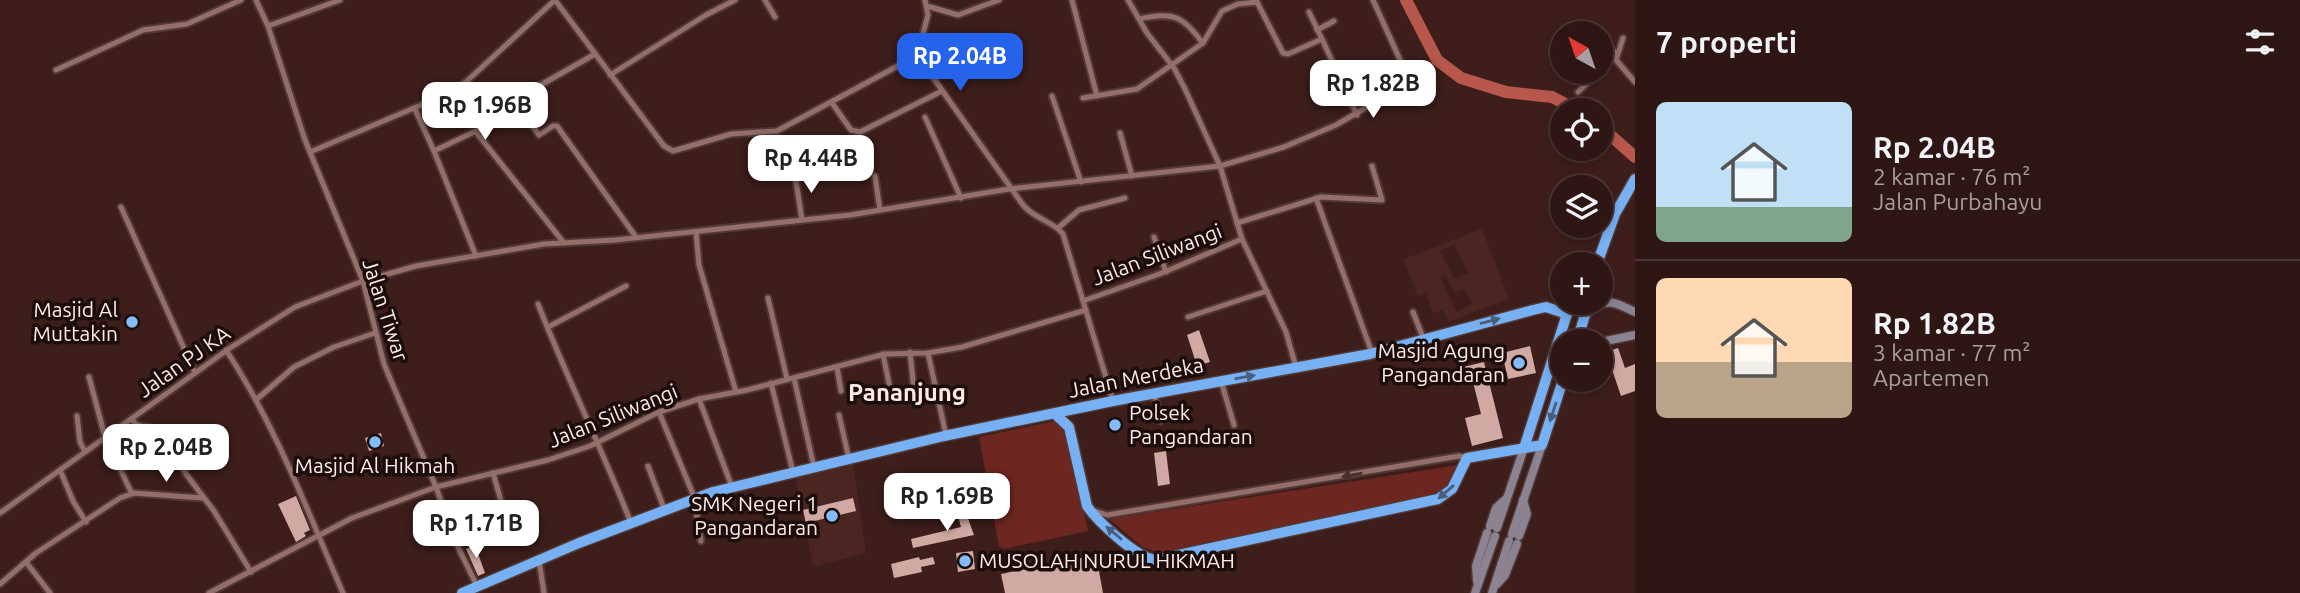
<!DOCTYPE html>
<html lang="id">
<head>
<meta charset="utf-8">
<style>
	body { margin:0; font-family:Ubuntu,sans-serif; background:#3a2322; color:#f1f3f6; height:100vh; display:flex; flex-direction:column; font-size:26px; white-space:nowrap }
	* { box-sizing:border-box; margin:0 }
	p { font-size:23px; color:#a79fa0 }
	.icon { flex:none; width:38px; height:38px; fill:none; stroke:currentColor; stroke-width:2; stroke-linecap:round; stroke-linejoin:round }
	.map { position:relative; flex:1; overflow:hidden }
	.sheet { display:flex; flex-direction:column; background:#2e1614; width:665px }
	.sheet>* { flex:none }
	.needle { width:46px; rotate:320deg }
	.buttons { position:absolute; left:1550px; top:21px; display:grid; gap:14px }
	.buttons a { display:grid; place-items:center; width:63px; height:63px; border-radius:50%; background:#2e1614; box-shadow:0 4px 10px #0003,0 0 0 2px #493534; font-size:35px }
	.price { position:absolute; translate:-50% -60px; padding:0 16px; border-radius:14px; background:#fff; color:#222; font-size:23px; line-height:46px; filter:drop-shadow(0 2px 4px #0008) }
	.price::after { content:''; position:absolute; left:50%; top:42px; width:21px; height:16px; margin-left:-10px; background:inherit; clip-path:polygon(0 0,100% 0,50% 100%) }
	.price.current { background:#2563eb; color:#fff }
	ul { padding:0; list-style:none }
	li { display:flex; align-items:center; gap:21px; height:175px; padding:0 21px }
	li+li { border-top:2px solid #493534 }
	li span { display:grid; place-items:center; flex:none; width:196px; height:140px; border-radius:10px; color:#555 }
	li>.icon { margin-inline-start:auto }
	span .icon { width:84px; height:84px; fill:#fffc; stroke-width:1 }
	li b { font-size:30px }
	h2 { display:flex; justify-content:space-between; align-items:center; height:84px; padding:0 21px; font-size:30px }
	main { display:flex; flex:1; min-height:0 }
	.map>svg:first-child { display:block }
	.built { fill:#4b2621; fill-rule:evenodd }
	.green { fill:#6e2720 }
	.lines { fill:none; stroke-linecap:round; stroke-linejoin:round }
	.river { stroke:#b8574c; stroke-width:12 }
	.building { fill:#d0a9a2 }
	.street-casing { stroke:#523936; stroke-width:9 }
	.secondary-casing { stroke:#523936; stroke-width:11 }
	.highway-casing { stroke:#523936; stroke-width:13 }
	.street { stroke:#946f69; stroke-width:5 }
	.secondary { stroke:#8b8292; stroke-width:8 }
	.highway { stroke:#77b0f3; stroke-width:10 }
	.oneway { fill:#485e7f }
	.oneway2 { fill:#452f2c }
	.poi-dot { fill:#85bbfb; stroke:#1a0d0b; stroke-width:2.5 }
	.labels { text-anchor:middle; stroke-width:7; stroke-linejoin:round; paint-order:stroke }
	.street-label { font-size:21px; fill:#fee9e5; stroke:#1a0d0b }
	.poi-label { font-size:21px; fill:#fee9e5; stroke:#1a0d0b; text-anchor:end }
	.quarter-label { font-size:24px; font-weight:bold; fill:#fee9e5; stroke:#1a0d0b }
</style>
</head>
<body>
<main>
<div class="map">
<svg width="1635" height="593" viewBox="0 0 1635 593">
	<rect width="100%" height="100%" fill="#3d1e1b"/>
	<g class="built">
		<path d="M1482 229 1509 299 1448 322 1443 310 1433 313 1426 293 1418 296 1404 259ZM1454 244 1468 273 1454 279 1440 251ZM1445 274 1455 293 1465 289 1472 304 1457 312 1440 277Z"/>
		<path d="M853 464 866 553 813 567 796 478Z"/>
	</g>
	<g class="green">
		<path d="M1056 421 1065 427 1088 531 1003 549 999 546 979 437Z"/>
		<path d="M1459 465 1447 488 1438 494 1161 554 1143 547 1109 519Z"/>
	</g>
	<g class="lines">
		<g class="river">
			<path d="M1406 0 1437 60 1461 78 1506 92 1552 97 1577 110"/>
			<path d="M1601 127 1635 157"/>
		</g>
	</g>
	<g class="building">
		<path d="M1199 330 1210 362 1197 366 1187 335Z"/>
		<path d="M1530 346 1536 373 1508 379 1502 353Z"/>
		<path d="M1618 348 1625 368 1635 364V391L1621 396 1606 352Z"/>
		<path d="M1484 362 1503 438 1472 446 1465 418 1481 414 1471 374 1457 378 1455 369Z"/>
		<path d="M381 433 384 446 369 451 365 438Z"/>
		<path d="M1166 451 1170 484 1158 486 1154 453Z"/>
		<path d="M934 479 937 488 963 482 964 489 952 492 955 509 928 519 925 482Z"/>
		<path d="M296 496 310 530 304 533 306 536 296 542 278 504Z"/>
		<path d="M853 498 856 511 806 523 803 510Z"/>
		<path d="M965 510 974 535 913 548 911 539 961 527 957 512Z"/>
		<path d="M475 545 485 573 478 576 466 549Z"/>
		<path d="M973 551 975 569 958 572 956 553Z"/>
		<path d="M1096 555 1103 593H1005L1001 574Z"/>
		<path d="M919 557 920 560 933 557 935 564 921 567 922 572 894 578 891 564Z"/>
	</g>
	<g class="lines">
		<g class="street-casing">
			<g id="street">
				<path d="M256 0 268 26 305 140 363 281 384 364 436 487 456 543 477 586"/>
				<path d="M765 0 775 17"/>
				<path d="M925 0 928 15 921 41 927 69 1023 205C1036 220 1053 221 1063 234L1113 401"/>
				<path d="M1072 0 1097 96"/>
				<path d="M1128 0 1147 33 1174 68 1185 89 1220 166 1242 239 1286 332 1296 367"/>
				<path d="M1256 0 1283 53 1288 54 1322 39 1357 115"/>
				<path d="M927 6 958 15 999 0"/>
				<path d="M1309 12 1322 39"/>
				<path d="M1139 19C1174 12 1181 15 1203 43"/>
				<path d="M268 26 340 0"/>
				<path d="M1317 30 1334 21"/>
				<path d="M1623 38 1616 60 1635 82"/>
				<path d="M1601 40 1617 54 1601 69"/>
				<path d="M56 70 143 30 187 24 241 0"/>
				<path d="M610 75 706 15 735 0"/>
				<path d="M1578 92 1599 72"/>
				<path d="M447 95 461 121"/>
				<path d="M1052 96 1081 182"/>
				<path d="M1083 98 1137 89 1203 43 1222 11 1238 4 1257 2"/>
				<path d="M515 103 539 135 553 126H557L636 237"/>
				<path d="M832 103 851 130 860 132 942 91"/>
				<path d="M415 109 434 151"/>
				<path d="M925 117 961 198"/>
				<path d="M476 132 564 243"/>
				<path d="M1120 133 1132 176"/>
				<path d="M310 152 452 92 467 81 555 0 664 146 673 151 731 134 777 131 922 53"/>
				<path d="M795 175 802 220"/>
				<path d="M875 176 880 210"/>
				<path d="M1316 198 1372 353"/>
				<path d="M121 207 195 373"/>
				<path d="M1237 223 1321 197 1382 200 1372 166"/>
				<path d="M1058 228 1079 210 1125 198"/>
				<path d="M696 232 699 265 736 392"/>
				<path d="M1154 237 1166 272"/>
				<path d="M476 256 434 151 480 129 539 86 595 54"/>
				<path d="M768 298 787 379"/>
				<path d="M1083 301 1162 273 1242 239"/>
				<path d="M538 304C567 378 602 449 631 523"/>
				<path d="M1413 312 1424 340"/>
				<path d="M1188 317 1267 291"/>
				<path d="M548 327 626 286"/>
				<path d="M226 350C276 426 307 510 343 593"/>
				<path d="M910 352 915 400"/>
				<path d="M928 353 946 435"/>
				<path d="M883 354 891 393"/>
				<path d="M837 367 841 391"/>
				<path d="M89 377 105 437 132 494"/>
				<path d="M794 378 814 467"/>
				<path d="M1221 381 1234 425"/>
				<path d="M771 383 793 472"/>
				<path d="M1154 394 1161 421"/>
				<path d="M257 399 294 367 334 347 375 333"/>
				<path d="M699 399 732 487"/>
				<path d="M659 412 695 499"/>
				<path d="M839 415 849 459"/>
				<path d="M77 416 80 442 85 452"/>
				<path d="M131 419 137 425 151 428 169 440 186 474 214 511 251 572"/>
				<path d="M648 466 665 511"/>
				<path d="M60 470 73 501 86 522"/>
				<path d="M493 473 506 518"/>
				<path d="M694 499 701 541"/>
				<path d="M1095 511 1107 515 1459 456 1467 458"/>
				<path d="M0 513 230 348 295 307 363 281 416 266 544 244 615 240 850 215 1009 189 1220 166 1284 147 1336 125 1410 82 1373 0"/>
				<path d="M539 560 544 593"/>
				<path d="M26 562 50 593"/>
				<path d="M0 584 36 553 120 498 134 493 202 498"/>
				<path d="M209 593 352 518 436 487 548 460 590 446 659 412 699 399 747 390 885 354 928 353 962 347 1086 310"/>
			</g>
		</g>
		<g class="secondary-casing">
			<g id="secondary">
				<path d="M1585 315C1607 298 1610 300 1635 312"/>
				<path d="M1601 342 1635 335"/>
				<path d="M1490 526 1496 508 1506 499"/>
				<path d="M1497 528 1524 448"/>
				<path d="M1512 534 1542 445"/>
				<path d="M1519 536 1527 514 1523 500"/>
				<path d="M1477 581 1476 566 1487 533"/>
				<path d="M1497 584 1505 575 1517 544"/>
				<path d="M1475 593 1495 536"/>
				<path d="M1492 593 1509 541"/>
			</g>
		</g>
		<g class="highway-casing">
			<g id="highway">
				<path d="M1597 264 1615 214 1635 179"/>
				<path d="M1577 341 1585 315 1581 310 1583 303"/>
				<path d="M1055 414 1069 427 1087 506C1098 522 1136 557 1155 560L1438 499 1452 489 1467 458 1542 445 1563 380"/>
				<path d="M1524 448 1567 314"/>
				<path d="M462 593 579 543 713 492 944 436 1113 401 1370 354 1533 310 1546 307 1567 314"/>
			</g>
		</g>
		<use href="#street" class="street"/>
		<use href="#secondary" class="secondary"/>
		<use href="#highway" class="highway"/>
	</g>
	<defs><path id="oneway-solid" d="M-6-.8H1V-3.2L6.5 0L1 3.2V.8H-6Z" transform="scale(1.75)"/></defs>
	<g class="oneway">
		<use href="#oneway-solid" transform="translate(1490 321) rotate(-15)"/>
		<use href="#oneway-solid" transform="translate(1245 377) rotate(-10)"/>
		<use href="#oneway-solid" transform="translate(1553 412) rotate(108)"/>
		<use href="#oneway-solid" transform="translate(1446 492) rotate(139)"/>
		<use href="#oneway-solid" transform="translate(1114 533) rotate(-140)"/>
	</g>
	<use class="oneway2" href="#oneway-solid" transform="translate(1352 475) rotate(170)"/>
	<g class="poi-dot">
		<circle cx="132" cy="322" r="7"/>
		<circle cx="1519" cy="363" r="7"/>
		<circle cx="1115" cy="425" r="7"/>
		<circle cx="375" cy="442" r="7"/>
		<circle cx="832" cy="516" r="7"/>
		<circle cx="965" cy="561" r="7"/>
	</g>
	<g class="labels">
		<g class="street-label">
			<text transform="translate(1157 255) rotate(-21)" y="7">Jalan Siliwangi</text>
			<text transform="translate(385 310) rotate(72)" y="7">Jalan Tiwar</text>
			<text transform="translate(184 362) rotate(-35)" y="7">Jalan PJ KA</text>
			<text transform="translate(1136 378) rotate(-11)" y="7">Jalan Merdeka</text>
			<text transform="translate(613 416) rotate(-22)" y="7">Jalan Siliwangi</text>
		</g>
		<g class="poi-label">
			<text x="118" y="317">Masjid Al<tspan x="118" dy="24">Muttakin</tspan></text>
			<text x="1505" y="358">Masjid Agung<tspan x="1505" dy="24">Pangandaran</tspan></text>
			<text x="1129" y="420" text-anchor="start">Polsek<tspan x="1129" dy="24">Pangandaran</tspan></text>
			<text x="375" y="473" text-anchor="middle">Masjid Al Hikmah</text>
			<text x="818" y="511">SMK Negeri 1<tspan x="818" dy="24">Pangandaran</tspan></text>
			<text x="979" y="568" text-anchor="start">MUSOLAH NURUL HIKMAH</text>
		</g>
		<g class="quarter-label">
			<text x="907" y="401">Pananjung</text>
		</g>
	</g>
</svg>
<div class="buttons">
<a><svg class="needle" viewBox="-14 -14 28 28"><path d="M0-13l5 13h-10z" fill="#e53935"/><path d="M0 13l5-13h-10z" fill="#a79fa0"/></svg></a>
<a><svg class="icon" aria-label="locate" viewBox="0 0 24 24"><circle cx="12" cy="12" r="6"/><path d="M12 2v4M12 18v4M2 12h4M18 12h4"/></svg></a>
<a><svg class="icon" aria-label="layers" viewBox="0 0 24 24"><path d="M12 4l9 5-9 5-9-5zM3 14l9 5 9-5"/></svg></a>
<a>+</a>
<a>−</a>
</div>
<b class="price current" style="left:960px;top:93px">Rp 2.04B</b>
<b class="price" style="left:1373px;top:120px">Rp 1.82B</b>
<b class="price" style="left:485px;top:142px">Rp 1.96B</b>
<b class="price" style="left:811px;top:195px">Rp 4.44B</b>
<b class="price" style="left:166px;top:484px">Rp 2.04B</b>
<b class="price" style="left:947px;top:533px">Rp 1.69B</b>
<b class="price" style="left:476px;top:560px">Rp 1.71B</b>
</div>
<section class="sheet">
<h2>7 properti<svg class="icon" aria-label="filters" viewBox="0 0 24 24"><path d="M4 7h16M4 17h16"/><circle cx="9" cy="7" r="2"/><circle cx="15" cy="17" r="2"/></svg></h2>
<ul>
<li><span style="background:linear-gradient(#bfe0f5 75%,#7fa58c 0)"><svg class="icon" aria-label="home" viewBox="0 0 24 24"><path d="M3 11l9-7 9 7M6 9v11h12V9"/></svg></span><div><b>Rp 2.04B</b><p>2 kamar · 76 m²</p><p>Jalan Purbahayu</p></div></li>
<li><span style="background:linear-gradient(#ffd9b3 60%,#b9a48a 0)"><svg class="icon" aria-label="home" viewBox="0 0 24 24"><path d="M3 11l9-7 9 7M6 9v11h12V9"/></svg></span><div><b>Rp 1.82B</b><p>3 kamar · 77 m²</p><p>Apartemen</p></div></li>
</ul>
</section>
</main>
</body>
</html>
